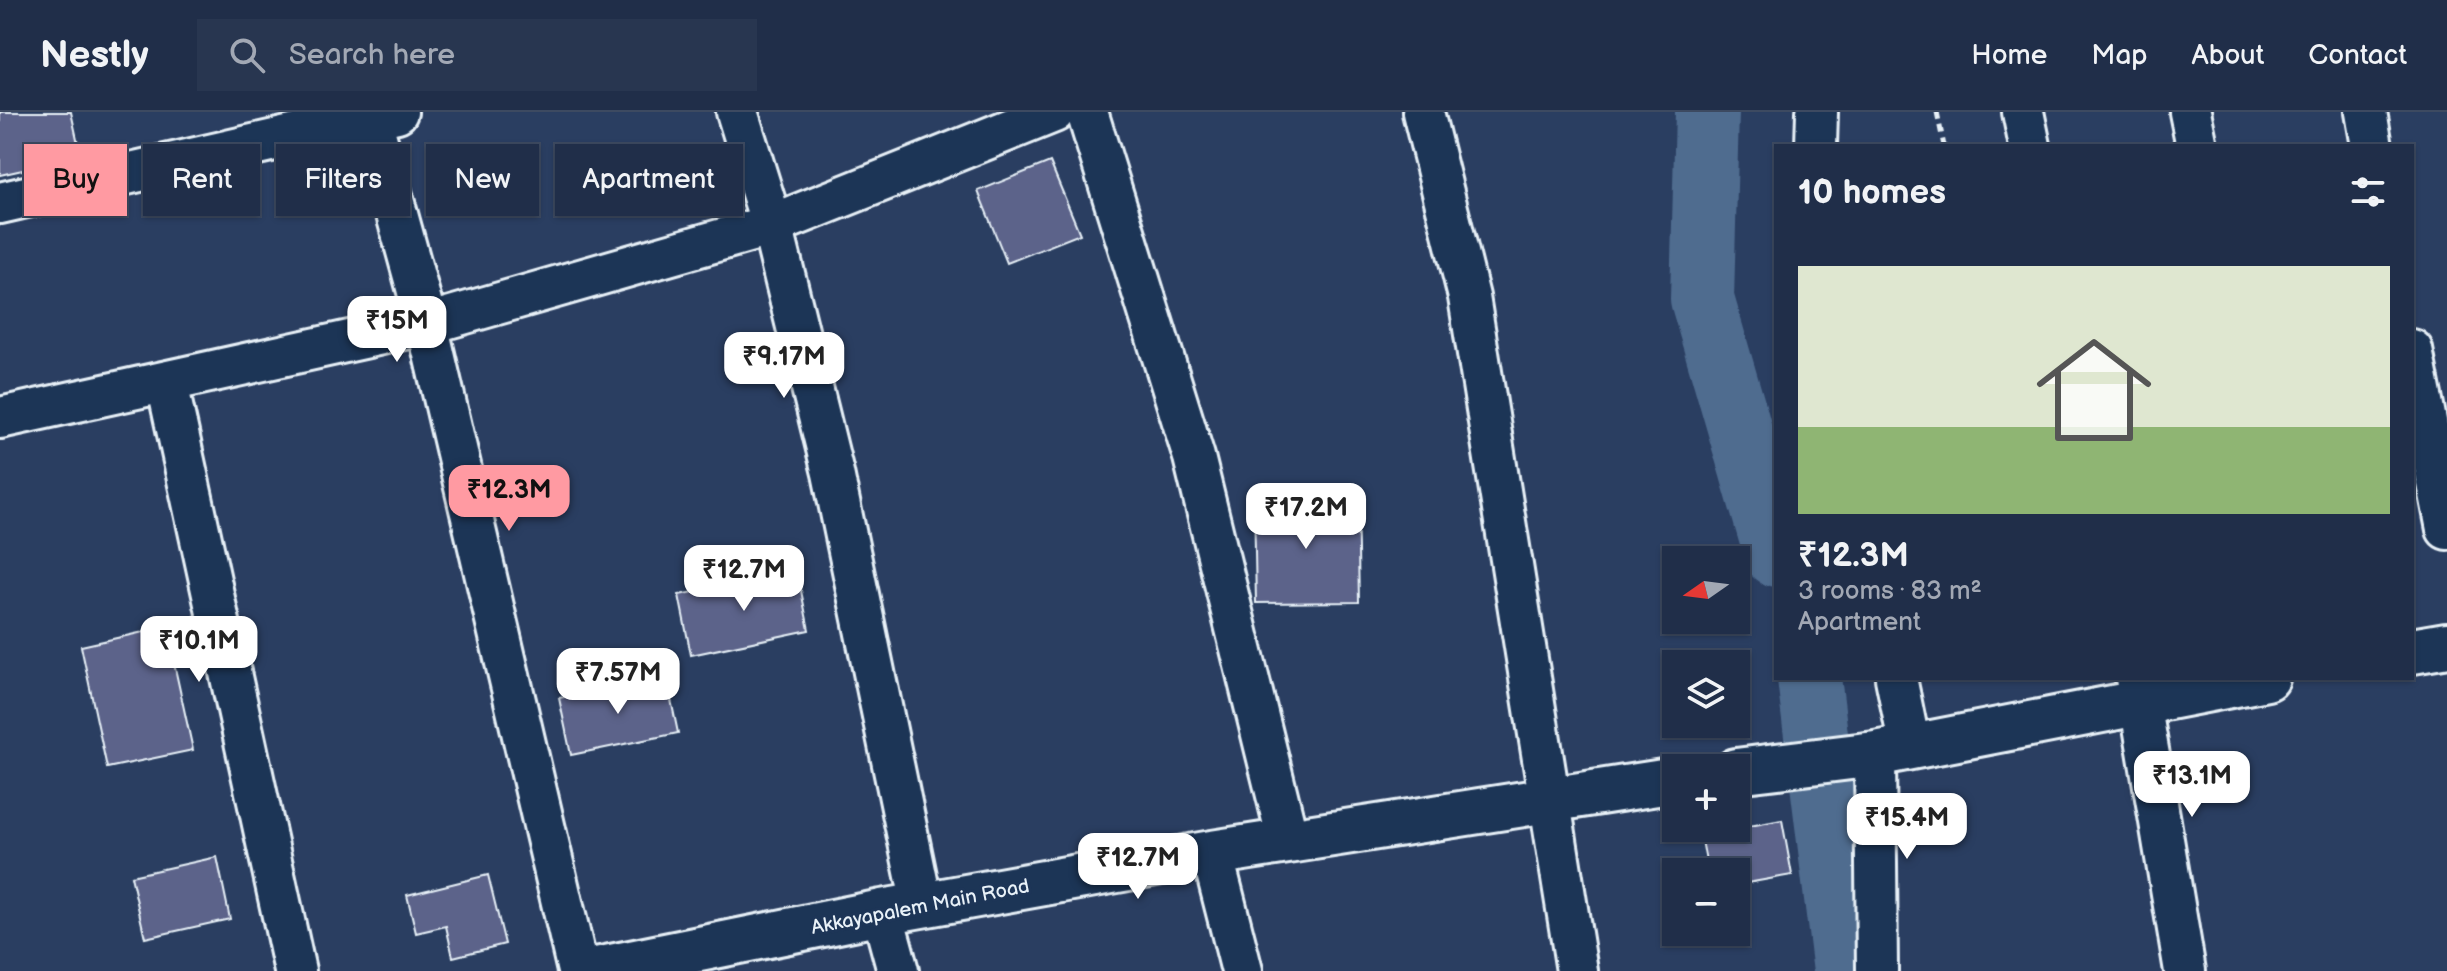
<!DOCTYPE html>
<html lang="en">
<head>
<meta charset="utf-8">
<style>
	body { margin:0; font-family:"Balsamiq Sans",sans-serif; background:#283650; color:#f1f3f6; height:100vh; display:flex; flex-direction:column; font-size:30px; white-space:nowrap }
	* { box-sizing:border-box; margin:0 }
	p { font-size:26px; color:#a2a8b4 }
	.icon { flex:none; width:44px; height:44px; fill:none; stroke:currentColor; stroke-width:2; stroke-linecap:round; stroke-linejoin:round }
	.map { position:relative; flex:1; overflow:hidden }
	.details { position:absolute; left:1774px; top:32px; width:640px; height:536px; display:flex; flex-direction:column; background:#202e49; border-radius:0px; box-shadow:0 2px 6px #0004,0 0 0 2px #3d4a61 }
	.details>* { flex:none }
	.banner { position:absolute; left:24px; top:32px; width:760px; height:72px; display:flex; gap:16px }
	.needle { width:52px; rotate:256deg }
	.buttons { position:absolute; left:1662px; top:434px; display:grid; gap:16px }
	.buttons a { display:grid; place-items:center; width:88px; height:88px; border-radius:0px; background:#202e49; box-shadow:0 2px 6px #0004,0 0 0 2px #3d4a61; font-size:40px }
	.price { position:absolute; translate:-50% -68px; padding:0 18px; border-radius:16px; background:#fff; color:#222; font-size:26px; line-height:52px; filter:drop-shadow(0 2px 4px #0008) }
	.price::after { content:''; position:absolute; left:50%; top:48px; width:24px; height:18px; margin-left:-12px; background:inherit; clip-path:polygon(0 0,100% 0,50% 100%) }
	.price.on { background:#ff9aa2; color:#111 }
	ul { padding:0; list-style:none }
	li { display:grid; align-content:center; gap:16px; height:424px; padding:0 24px }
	li span { display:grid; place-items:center; height:248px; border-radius:0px; color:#555 }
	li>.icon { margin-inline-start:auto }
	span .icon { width:144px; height:144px; fill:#fffc; stroke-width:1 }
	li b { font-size:34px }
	h2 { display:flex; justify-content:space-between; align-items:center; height:96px; padding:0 24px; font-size:34px }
	.tag { padding:0 28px; border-radius:0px; background:#202e49; box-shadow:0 2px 6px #0004,0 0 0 2px #3d4a61; font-size:28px; line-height:72px }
	.tag.on { background:#ff9aa2; color:#111 }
	header { display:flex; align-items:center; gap:48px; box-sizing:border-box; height:112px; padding:0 40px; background:#202e49; border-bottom:2px solid #3d4a61 }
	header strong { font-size:38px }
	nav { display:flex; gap:44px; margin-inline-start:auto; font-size:28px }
	.search { width:560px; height:72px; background:#283650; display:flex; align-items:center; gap:20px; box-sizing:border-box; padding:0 28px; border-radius:0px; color:#a2a8b4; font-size:30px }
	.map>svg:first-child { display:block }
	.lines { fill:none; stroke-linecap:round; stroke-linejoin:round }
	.river { stroke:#4f6c8f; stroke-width:64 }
	.building { fill:#5c638a; stroke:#e8f1f8; stroke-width:2 }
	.minor-casing { stroke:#e8f1f8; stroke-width:46 }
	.major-casing { stroke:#e8f1f8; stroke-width:50 }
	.path { stroke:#e8f1f8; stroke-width:5; stroke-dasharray:8 6; stroke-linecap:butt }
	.minor { stroke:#1d3557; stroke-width:40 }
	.major { stroke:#1d3557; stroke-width:44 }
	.labels { text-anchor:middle; stroke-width:6; stroke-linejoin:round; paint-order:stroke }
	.street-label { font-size:20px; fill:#e8f1f8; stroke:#1d3557 }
</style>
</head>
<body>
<header>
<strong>Nestly</strong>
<div class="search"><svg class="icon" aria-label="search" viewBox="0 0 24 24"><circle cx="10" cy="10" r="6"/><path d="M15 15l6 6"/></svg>Search here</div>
<nav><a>Home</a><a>Map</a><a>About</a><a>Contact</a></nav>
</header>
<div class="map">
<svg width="2447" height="859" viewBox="0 0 2447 859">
	<rect width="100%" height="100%" fill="#2a3e61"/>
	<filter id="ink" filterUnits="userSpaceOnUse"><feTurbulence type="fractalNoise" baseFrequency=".0125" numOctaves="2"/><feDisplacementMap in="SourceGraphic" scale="16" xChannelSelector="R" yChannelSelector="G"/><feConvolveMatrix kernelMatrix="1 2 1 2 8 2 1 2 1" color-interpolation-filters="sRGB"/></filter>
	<g filter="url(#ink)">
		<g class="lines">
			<g class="river">
				<path d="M1707 0 1702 187 1776 443"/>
				<path d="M1809 566 1845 859"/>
			</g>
		</g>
		<g class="building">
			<path d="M0 0H71L81 45 0 63Z"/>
			<path d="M1050 50 1080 122 1007 151 978 79Z"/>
			<path d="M1357 387 1359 490 1256 491 1254 388Z"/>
			<path d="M797 459 809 518 691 543 679 483Z"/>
			<path d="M166 515 193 638 107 656 81 534Z"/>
			<path d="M666 564 678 621 571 643 559 586Z"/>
			<path d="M1782 708 1792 763 1736 773V760H1708L1701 723Z"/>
			<path d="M217 745 230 807 145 826 131 764Z"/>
			<path d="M488 763 505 832 453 845 446 814 416 821 407 783Z"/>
		</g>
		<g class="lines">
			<g class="minor-casing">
				<g id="minor">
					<path d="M369 0 427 212 578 859"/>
					<path d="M1087 0 1194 345 1288 728"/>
					<path d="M1423 0 1469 185 1577 859"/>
					<path d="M2023 0 2030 34"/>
					<path d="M2190 0 2197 34"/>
					<path d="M2366 0 2372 34"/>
					<path d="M1816 34 1817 0"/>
					<path d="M0 91 397 0"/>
					<path d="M2412 238 2447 417"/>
					<path d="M167 271 295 859"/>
					<path d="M0 306 427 212 772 113 737 0"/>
					<path d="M1896 566 1910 635"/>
					<path d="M2136 566 2185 859"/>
					<path d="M1875 642 1877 859"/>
					<path d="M1212 741 1242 859"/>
					<path d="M922 793 833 361 772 113 1054 0"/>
					<path d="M882 800 898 859"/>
				</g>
			</g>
			<g class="major-casing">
				<g id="major">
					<path d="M2412 539 2447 533"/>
					<path d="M1736 659 1875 642 2267 566"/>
					<path d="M591 859 882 800 1212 741 1676 668"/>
				</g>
			</g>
			<path class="path" d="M1937 0 1944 34"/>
			<use href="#minor" class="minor"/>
			<use href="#major" class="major"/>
		</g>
	</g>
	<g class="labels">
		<g class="street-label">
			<text transform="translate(920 794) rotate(-11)" y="7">Akkayapalem Main Road</text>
		</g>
	</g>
</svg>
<div class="buttons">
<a><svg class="needle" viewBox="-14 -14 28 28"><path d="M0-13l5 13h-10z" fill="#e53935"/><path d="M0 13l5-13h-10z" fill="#a2a8b4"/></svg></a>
<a><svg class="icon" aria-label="layers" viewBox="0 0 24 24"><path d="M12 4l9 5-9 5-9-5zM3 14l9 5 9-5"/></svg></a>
<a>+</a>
<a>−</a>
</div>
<b class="price" style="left:397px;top:252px">₹15M</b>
<b class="price" style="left:784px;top:288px">₹9.17M</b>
<b class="price on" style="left:509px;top:421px">₹12.3M</b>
<b class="price" style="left:1306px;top:439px">₹17.2M</b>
<b class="price" style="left:744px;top:501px">₹12.7M</b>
<b class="price" style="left:199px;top:572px">₹10.1M</b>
<b class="price" style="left:618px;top:604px">₹7.57M</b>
<b class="price" style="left:2192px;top:707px">₹13.1M</b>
<b class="price" style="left:1907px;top:749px">₹15.4M</b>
<b class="price" style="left:1138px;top:789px">₹12.7M</b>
<div class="banner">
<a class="tag on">Buy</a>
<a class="tag">Rent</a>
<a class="tag">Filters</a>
<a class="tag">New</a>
<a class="tag">Apartment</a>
</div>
<section class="details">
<h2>10 homes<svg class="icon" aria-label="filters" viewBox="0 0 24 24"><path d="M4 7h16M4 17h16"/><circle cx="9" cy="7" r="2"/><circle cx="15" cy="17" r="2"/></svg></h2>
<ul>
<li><span style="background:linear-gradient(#dfe7d0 65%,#8fb573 0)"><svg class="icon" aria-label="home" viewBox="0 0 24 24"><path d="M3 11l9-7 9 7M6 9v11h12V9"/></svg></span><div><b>₹12.3M</b><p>3 rooms · 83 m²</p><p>Apartment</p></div></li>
</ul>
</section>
</div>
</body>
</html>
